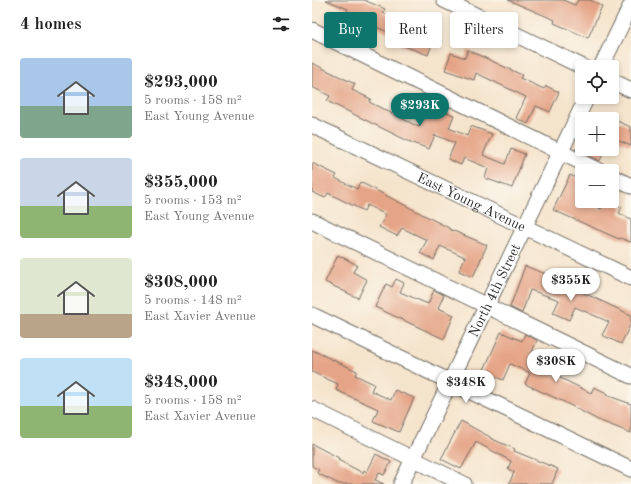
<!DOCTYPE html>
<html lang="en">
<head>
<meta charset="utf-8">
<style>
	body { margin:0; font-family:"Old Standard TT",serif; background:#f6f6f6; color:#222; height:100vh; display:flex; flex-direction:column; font-size:15px; white-space:nowrap }
	* { box-sizing:border-box; margin:0 }
	p { font-size:13px; color:#767676 }
	.icon { flex:none; width:22px; height:22px; fill:none; stroke:currentColor; stroke-width:2; stroke-linecap:round; stroke-linejoin:round }
	.map { position:relative; flex:1; overflow:hidden }
	.drawer { display:flex; flex-direction:column; background:#fff; width:312px }
	.drawer>* { flex:none }
	.top-card { position:absolute; left:12px; top:12px; width:247px; height:36px; display:flex; gap:8px }
	.tools { position:absolute; left:263px; top:60px; display:grid; gap:8px }
	.tools a { display:grid; place-items:center; width:44px; height:44px; border-radius:4px; background:#fff; box-shadow:0 2px 6px #0003; font-size:20px }
	.price { position:absolute; translate:-50% -34px; padding:0 9px; border-radius:14px; background:#fff; color:#222; font-size:13px; line-height:26px; filter:drop-shadow(0 1px 2px #0008) }
	.price::after { content:''; position:absolute; left:50%; top:24px; width:12px; height:9px; margin-left:-6px; background:inherit; clip-path:polygon(0 0,100% 0,50% 100%) }
	.price.current { background:#0f766e; color:#fff }
	ul { padding:0; list-style:none }
	li { display:flex; align-items:center; gap:12px; height:100px; padding:0 20px }
	li span { display:grid; place-items:center; flex:none; width:112px; height:80px; border-radius:4px; color:#555 }
	li>.icon { margin-inline-start:auto }
	span .icon { width:48px; height:48px; fill:#fffc; stroke-width:1 }
	li b { font-size:17px }
	h2 { display:flex; justify-content:space-between; align-items:center; height:48px; padding:0 20px; font-size:17px }
	.tag { padding:0 14px; border-radius:4px; background:#fff; box-shadow:0 2px 6px #0003; font-size:14px; line-height:36px }
	.tag.current { background:#0f766e; color:#fff }
	main { display:flex; flex:1; min-height:0 }
	.map>svg:first-child { display:block }
	.building { fill:#e5a487 }
	.lines { fill:none; stroke-linecap:round; stroke-linejoin:round }
	.minor-casing { stroke:#726c63; stroke-width:17 }
	.minor { stroke:#fff; stroke-width:15 }
	.labels { text-anchor:middle; stroke-width:3; stroke-linejoin:round; paint-order:stroke }
	.street-label { font-size:14px; fill:#2b2b2b; stroke:#fbf7ec }
</style>
</head>
<body>
<main>
<section class="drawer">
<h2>4 homes<svg class="icon" aria-label="filters" viewBox="0 0 24 24"><path d="M4 7h16M4 17h16"/><circle cx="9" cy="7" r="2"/><circle cx="15" cy="17" r="2"/></svg></h2>
<ul>
<li><span style="background:linear-gradient(#a9c7e8 60%,#7fa58c 0)"><svg class="icon" aria-label="home" viewBox="0 0 24 24"><path d="M3 11l9-7 9 7M6 9v11h12V9"/></svg></span><div><b>$293,000</b><p>5 rooms · 158 m²</p><p>East Young Avenue</p></div></li>
<li><span style="background:linear-gradient(#c9d6e8 60%,#8fb573 0)"><svg class="icon" aria-label="home" viewBox="0 0 24 24"><path d="M3 11l9-7 9 7M6 9v11h12V9"/></svg></span><div><b>$355,000</b><p>5 rooms · 153 m²</p><p>East Young Avenue</p></div></li>
<li><span style="background:linear-gradient(#dfe7d0 70%,#b9a48a 0)"><svg class="icon" aria-label="home" viewBox="0 0 24 24"><path d="M3 11l9-7 9 7M6 9v11h12V9"/></svg></span><div><b>$308,000</b><p>5 rooms · 148 m²</p><p>East Xavier Avenue</p></div></li>
<li><span style="background:linear-gradient(#bfe0f5 60%,#8fb573 0)"><svg class="icon" aria-label="home" viewBox="0 0 24 24"><path d="M3 11l9-7 9 7M6 9v11h12V9"/></svg></span><div><b>$348,000</b><p>5 rooms · 158 m²</p><p>East Xavier Avenue</p></div></li>
</ul>
</section>
<div class="map">
<svg width="319" height="484" viewBox="0 0 319 484">
	<rect width="100%" height="100%" fill="#fbf7ec"/>
	<filter id="ink" filterUnits="userSpaceOnUse"><feTurbulence type="fractalNoise" baseFrequency=".025" numOctaves="2"/><feDisplacementMap in="SourceGraphic" scale="8" xChannelSelector="R" yChannelSelector="G"/><feConvolveMatrix kernelMatrix="1 2 1 2 8 2 1 2 1" color-interpolation-filters="sRGB"/></filter>
	<filter id="wash" filterUnits="userSpaceOnUse"><feTurbulence type="fractalNoise" baseFrequency=".012" numOctaves="4" result="noise"/><feDisplacementMap in="SourceGraphic" scale="16" xChannelSelector="R" yChannelSelector="G"/><feGaussianBlur stdDeviation="0.9" result="paint"/><feColorMatrix in="noise" values="0 0 0 0 0 0 0 0 0 0 0 0 0 0 0 0 0 1.4 0 .05"/><feComposite in="paint" operator="in"/></filter>
	<g filter="url(#wash)">
		<rect width="100%" height="100%" fill="#f5e4cc"/>
		<g id="blocks">
			<g class="building">
				<path d="M14 0H52L73 9 71 13 124 34 116 55 87 44 90 38 34 14 36 9Z"/>
				<path d="M196 0H251L263 5 266 0H278L290 6 276 38 242 23 243 20Z"/>
				<path d="M156 50 210 75 208 78 232 89 234 86 247 92 238 112 224 106 216 124 204 118 214 97 164 73 162 80 133 70 139 53 153 58Z"/>
				<path d="M0 63 43 84 40 90 59 99 57 102 107 127 115 105 142 115 137 128 155 136 159 126 180 134 171 155 193 164 199 149 213 154 200 188 173 178 176 168 152 158 149 165 136 159 143 143 123 135 117 149 96 141 15 101 18 96 0 87Z"/>
				<path d="M300 119 319 127V146L300 138Z"/>
				<path d="M263 149H293L288 161Z"/>
				<path d="M0 163 25 175 23 178 45 189 48 182 137 228V229L175 245 161 277 147 271 153 257 128 246 122 260 108 253 115 240 90 228 85 236 67 227 74 215 55 205 52 211 16 193 13 198 0 192Z"/>
				<path d="M258 175 270 181V190L266 199 289 209 293 201H298L310 207 307 213 319 219V242L308 238 307 239 241 210Z"/>
				<path d="M26 255 45 265 41 272 55 280 46 298 13 282Z"/>
				<path d="M213 266 242 277V279L319 315V323L309 344 290 335 297 322 263 307 257 320 241 313 247 300 218 290 210 313 198 307Z"/>
				<path d="M84 279 92 283 88 292 116 304 122 290 132 295 126 308 142 315 132 339 63 307 74 284 80 287Z"/>
				<path d="M189 332 210 341 213 334 225 340 216 362 279 393 282 387 295 393 294 395 319 404V433L286 420 252 402 213 384 218 373 198 364 191 380 171 372Z"/>
				<path d="M0 350 45 371 43 375 62 384 59 391 79 400 83 390 102 398 87 432 61 421 66 409 24 390 26 384 0 372Z"/>
				<path d="M149 421 178 437V438L203 449 202 451 246 469 240 484H197L202 472 196 469 199 461 164 442 149 469 129 459Z"/>
				<path d="M0 444 27 458 26 460 51 473 52 470 55 472 64 454 79 462 72 475 67 473 63 480 72 484H27L5 473 7 470 0 466Z"/>
			</g>
		</g>
	</g>
	<g filter="url(#ink)">
		<use href="#blocks" fill-opacity="0" stroke="#726c63" stroke-width="1"/>
		<g class="lines">
			<g class="minor-casing">
				<g id="minor">
					<path d="M132 0 271 67"/>
					<path d="M0 30 287 171"/>
					<path d="M289 67 319 5"/>
					<path d="M300 81 319 90"/>
					<path id="s1" d="M0 125 319 278"/>
					<path d="M300 177 319 186"/>
					<path d="M0 221 319 376"/>
					<path d="M0 315 319 469"/>
					<path d="M0 409 152 484"/>
					<path id="s2" d="M89 484 275 97"/>
				</g>
			</g>
			<use href="#minor" class="minor"/>
		</g>
	</g>
	<g class="labels">
		<g class="street-label">
			<text dy="5" stroke="none"><textPath href="#s1" startOffset="177">East Young Avenue</textPath></text>
			<text dy="5" stroke="none"><textPath href="#s2" startOffset="215">North 4th Street</textPath></text>
		</g>
	</g>
</svg>
<div class="tools">
<a><svg class="icon" aria-label="locate" viewBox="0 0 24 24"><circle cx="12" cy="12" r="6"/><path d="M12 2v4M12 18v4M2 12h4M18 12h4"/></svg></a>
<a>+</a>
<a>−</a>
</div>
<b class="price current" style="left:108px;top:127px">$293K</b>
<b class="price" style="left:259px;top:302px">$355K</b>
<b class="price" style="left:244px;top:383px">$308K</b>
<b class="price" style="left:154px;top:404px">$348K</b>
<div class="top-card">
<a class="tag current">Buy</a>
<a class="tag">Rent</a>
<a class="tag">Filters</a>
</div>
</div>
</main>
</body>
</html>
